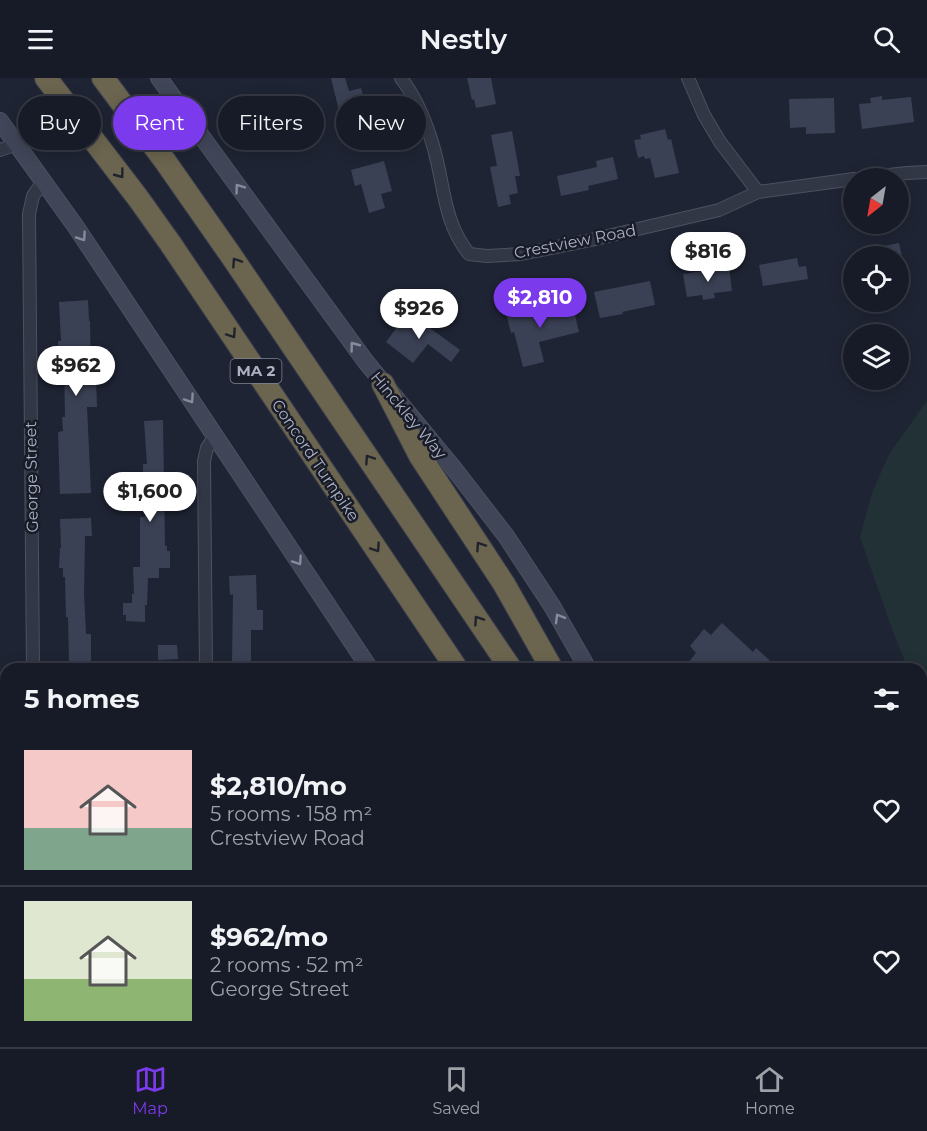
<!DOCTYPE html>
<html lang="en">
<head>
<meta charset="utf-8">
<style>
	body { margin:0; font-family:Montserrat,sans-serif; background:#20242f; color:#f1f3f6; height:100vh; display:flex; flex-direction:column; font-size:22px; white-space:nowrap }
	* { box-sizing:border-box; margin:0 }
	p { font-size:20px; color:#9ea1a7 }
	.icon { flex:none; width:33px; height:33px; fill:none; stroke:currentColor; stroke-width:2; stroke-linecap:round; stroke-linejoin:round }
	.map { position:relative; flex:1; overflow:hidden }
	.panel { position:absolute; left:0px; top:585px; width:927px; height:384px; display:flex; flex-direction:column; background:#171b27; border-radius:18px 18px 0 0; box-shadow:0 3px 15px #0003,0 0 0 2px #363944 }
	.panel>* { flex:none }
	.top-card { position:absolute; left:18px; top:18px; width:600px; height:54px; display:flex; gap:12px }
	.needle { width:39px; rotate:211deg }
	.controls { position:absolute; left:843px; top:90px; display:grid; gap:12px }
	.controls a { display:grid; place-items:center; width:66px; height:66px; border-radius:50%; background:#171b27; box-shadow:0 3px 15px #0003,0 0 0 2px #363944; font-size:30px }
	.price { position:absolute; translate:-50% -51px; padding:0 14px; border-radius:21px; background:#fff; color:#222; font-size:20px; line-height:39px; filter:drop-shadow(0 2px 3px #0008) }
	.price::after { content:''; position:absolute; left:50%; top:36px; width:18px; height:14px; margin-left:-9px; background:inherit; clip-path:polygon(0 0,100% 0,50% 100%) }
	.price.current { background:#7c3aed; color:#fff }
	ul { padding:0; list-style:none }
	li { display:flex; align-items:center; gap:18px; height:150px; padding:0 24px }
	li+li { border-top:2px solid #363944 }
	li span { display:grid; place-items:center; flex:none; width:168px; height:120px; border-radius:0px; color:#555 }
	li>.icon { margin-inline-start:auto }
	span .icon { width:72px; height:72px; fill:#fffc; stroke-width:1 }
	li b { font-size:26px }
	h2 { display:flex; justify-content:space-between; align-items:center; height:72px; padding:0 24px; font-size:26px }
	.chip { padding:0 21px; border-radius:27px; background:#171b27; box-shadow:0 3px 15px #0003,0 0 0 2px #363944; font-size:21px; line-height:54px }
	.chip.current { background:#7c3aed; color:#fff }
	header { display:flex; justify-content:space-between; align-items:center; height:78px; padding:0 24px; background:#171b27; font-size:27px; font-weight:600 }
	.tabs { display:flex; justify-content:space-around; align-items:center; height:84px; border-top:2px solid #363944; background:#171b27; font-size:16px; color:#9ea1a7 }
	.tabs a { display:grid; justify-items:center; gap:3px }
	.tabs .current { color:#7c3aed }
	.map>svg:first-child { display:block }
	.green { fill:#223136 }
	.building { fill:#3b4155 }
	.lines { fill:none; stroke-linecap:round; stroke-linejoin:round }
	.minor-casing { stroke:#4d5160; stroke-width:14 }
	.secondary-casing { stroke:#4d5160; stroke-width:18 }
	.motorway-casing { stroke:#3a3e4c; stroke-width:24 }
	.minor { stroke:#323745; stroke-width:12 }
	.secondary { stroke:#404558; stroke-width:16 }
	.motorway { stroke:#6b654f; stroke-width:22 }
	.oneway { stroke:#20232d }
	.oneway2 { stroke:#868b9d }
	.labels { text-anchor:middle; stroke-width:5; stroke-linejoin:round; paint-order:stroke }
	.shield { fill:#181c29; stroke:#808494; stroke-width:1.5 }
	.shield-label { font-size:15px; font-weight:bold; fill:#acb0c2 }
	.street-label { font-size:16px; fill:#acb0c2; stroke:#181c29 }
</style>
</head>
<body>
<header><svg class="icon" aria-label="menu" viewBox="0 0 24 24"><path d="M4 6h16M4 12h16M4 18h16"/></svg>Nestly<svg class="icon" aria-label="search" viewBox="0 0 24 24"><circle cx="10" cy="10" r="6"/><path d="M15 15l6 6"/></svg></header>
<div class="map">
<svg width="927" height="969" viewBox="0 0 927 969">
	<rect width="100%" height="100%" fill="#1f2434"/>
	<path class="green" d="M927 323V639L921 624V591H908L892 551 860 459 872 415 889 376Z"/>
	<g class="building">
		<path d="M331 0H345L349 13 361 10 368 38 365 39 368 51 345 57Z"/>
		<path d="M467 0H491L496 26 476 30 474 21 472 22Z"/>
		<path d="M882 18V22L911 19 914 44 862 51 859 26 871 25 870 20Z"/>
		<path d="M834 20 835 55 806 56V49L790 50 789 21Z"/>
		<path d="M665 51 668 62 671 61 679 95 655 100 650 80 645 81 644 78 638 80 634 62 641 61 640 57Z"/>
		<path d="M512 53 520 98H515L518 115 509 117 511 126 498 129 490 89 497 88 491 57Z"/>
		<path d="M613 79 618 101 588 108 589 112 561 118 557 98 597 89 596 83Z"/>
		<path d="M384 83 392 113 381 116 385 130 369 135 361 106 355 108 351 92Z"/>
		<path d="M899 165 902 178H861L860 173Z"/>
		<path d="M797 180 799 189 806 188 808 201 763 208 759 187Z"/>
		<path d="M729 189 732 213 714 215 715 220 703 222 702 217 687 219 683 196Z"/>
		<path d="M650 203 655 227 622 234 623 236 600 240 594 214Z"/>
		<path d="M88 222 89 243H90L91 300H96L97 329H87L91 415 60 416 58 354 63 353 62 339H65L64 283 58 284V263H61L59 224Z"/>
		<path d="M569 223 572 238 575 237 579 254 539 264 544 284 523 289 514 254 511 255 506 235 530 230 531 232Z"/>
		<path d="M408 234 460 272 451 284 428 266 413 285 386 264Z"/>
		<path d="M163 342 165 468H167V473H170V490H159V500H148L147 527H145V544L126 543V537H123V525H132V516H134L133 489H140V439H145V416H143V386H147L144 343Z"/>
		<path d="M91 440 92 458H85L84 516 86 556H91V585H69L68 539H66L65 499H63V490H59L60 470H61L60 441Z"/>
		<path d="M256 497 257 532H263V552H251V586H232L233 516 230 517 229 498Z"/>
		<path d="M722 545 753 574 756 570 779 591H683L696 575 690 568 704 551 711 557Z"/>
		<path d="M158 567H177L178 581 158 582Z"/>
	</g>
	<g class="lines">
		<g class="minor-casing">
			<g id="minor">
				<path d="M401 0C417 21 427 46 434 71 445 110 443 143 469 176L487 178 521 176 591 162 719 132 758 114 854 101"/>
				<path d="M688 0 704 37 720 64 758 114"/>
				<path d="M0 72 17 66"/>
				<path d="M861 100 907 95 927 94"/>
				<path d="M33 591 29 136 33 118 44 102"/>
				<path d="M206 591 204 383 207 370 215 358"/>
				<path d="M0 697H6"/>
				<path d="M921 905 927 901"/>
				<path d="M37 963V969"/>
				<path d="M209 963V969"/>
				<path d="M820 969 829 963"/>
			</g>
		</g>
		<g class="secondary-casing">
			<g id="secondary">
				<path d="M159 0 366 284 455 392 506 458 552 528 588 591"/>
				<path d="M0 43 76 149 370 591"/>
				<path d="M616 963 620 969"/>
				<path d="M805 963 808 969"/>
			</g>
		</g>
		<g class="motorway-casing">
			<g id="motorway">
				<path d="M46 0 138 120 170 165 457 591"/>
				<path d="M103 0 165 83 230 176 511 591"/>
				<path d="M383 306 420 378 504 506 552 591"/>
				<path d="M654 963 657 969"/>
				<path d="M698 963 701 969"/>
				<path d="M749 963 753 969"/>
			</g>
		</g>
		<use href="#minor" class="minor"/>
		<use href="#secondary" class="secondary"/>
		<use href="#motorway" class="motorway"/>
	</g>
	<defs><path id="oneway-chevron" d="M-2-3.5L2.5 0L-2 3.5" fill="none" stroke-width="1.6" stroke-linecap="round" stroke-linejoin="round" transform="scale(1.5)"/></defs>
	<g class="oneway">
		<use href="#oneway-chevron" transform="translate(120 96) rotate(53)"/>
		<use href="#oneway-chevron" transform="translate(236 184) rotate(-124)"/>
		<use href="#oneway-chevron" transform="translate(232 256) rotate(56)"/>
		<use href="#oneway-chevron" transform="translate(369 381) rotate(-124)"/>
		<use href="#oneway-chevron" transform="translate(480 468) rotate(-124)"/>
		<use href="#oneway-chevron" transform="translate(376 470) rotate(56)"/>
		<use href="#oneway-chevron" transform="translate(478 542) rotate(-124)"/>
	</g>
	<g class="oneway2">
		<use href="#oneway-chevron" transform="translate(239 110) rotate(-126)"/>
		<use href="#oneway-chevron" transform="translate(82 159) rotate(56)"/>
		<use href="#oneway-chevron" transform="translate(354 268) rotate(-127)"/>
		<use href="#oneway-chevron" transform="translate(190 321) rotate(56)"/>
		<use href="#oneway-chevron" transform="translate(298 483) rotate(56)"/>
		<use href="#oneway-chevron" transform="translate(559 540) rotate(-120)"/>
	</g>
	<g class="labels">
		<rect class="shield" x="230.5" y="281" width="51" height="24" rx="4.5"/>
		<g class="shield-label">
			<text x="256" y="298">MA 2</text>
		</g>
		<g class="street-label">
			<text transform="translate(575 163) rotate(-11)" y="6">Crestview Road</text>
			<text transform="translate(409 337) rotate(50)" y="6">Hinckley Way</text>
			<text transform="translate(316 382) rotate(56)" y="6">Concord Turnpike</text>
			<text transform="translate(31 399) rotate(-91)" y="6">George Street</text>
		</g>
	</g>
</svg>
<div class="controls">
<a><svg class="needle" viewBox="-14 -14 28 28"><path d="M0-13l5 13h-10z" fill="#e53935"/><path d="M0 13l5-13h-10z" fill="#9ea1a7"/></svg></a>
<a><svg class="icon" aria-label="locate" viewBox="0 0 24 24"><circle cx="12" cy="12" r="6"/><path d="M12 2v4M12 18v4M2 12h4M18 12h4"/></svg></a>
<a><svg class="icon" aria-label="layers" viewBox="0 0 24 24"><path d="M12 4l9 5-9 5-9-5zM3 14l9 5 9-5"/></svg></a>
</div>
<b class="price" style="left:708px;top:205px">$816</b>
<b class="price current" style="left:540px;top:251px">$2,810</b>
<b class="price" style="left:419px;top:262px">$926</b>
<b class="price" style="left:76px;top:319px">$962</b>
<b class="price" style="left:150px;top:445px">$1,600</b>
<div class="top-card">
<a class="chip">Buy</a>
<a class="chip current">Rent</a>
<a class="chip">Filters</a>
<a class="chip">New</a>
</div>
<section class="panel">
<h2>5 homes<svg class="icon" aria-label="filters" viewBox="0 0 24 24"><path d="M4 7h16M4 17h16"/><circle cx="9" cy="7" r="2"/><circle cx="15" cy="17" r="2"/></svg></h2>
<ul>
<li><span style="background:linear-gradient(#f6c9c9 65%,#7fa58c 0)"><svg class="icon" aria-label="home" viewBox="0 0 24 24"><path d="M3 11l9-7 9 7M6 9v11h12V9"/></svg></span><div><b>$2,810/mo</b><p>5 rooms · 158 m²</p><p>Crestview Road</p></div><svg class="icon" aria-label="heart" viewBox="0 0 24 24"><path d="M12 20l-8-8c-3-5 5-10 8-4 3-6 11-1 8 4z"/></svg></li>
<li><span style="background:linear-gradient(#dfe7d0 65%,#8fb573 0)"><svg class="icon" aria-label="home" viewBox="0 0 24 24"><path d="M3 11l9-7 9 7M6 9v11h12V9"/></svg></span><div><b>$962/mo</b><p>2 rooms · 52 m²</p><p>George Street</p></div><svg class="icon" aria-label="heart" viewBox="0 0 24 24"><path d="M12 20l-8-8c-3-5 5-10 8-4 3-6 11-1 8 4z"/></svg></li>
</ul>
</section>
</div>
<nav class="tabs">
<a class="current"><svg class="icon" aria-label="map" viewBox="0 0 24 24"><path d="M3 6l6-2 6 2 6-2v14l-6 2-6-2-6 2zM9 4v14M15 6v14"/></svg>Map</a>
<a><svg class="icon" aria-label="saved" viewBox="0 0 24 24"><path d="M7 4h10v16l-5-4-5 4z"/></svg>Saved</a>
<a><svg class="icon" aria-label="home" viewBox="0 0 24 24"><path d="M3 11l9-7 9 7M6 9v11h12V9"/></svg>Home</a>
</nav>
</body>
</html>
